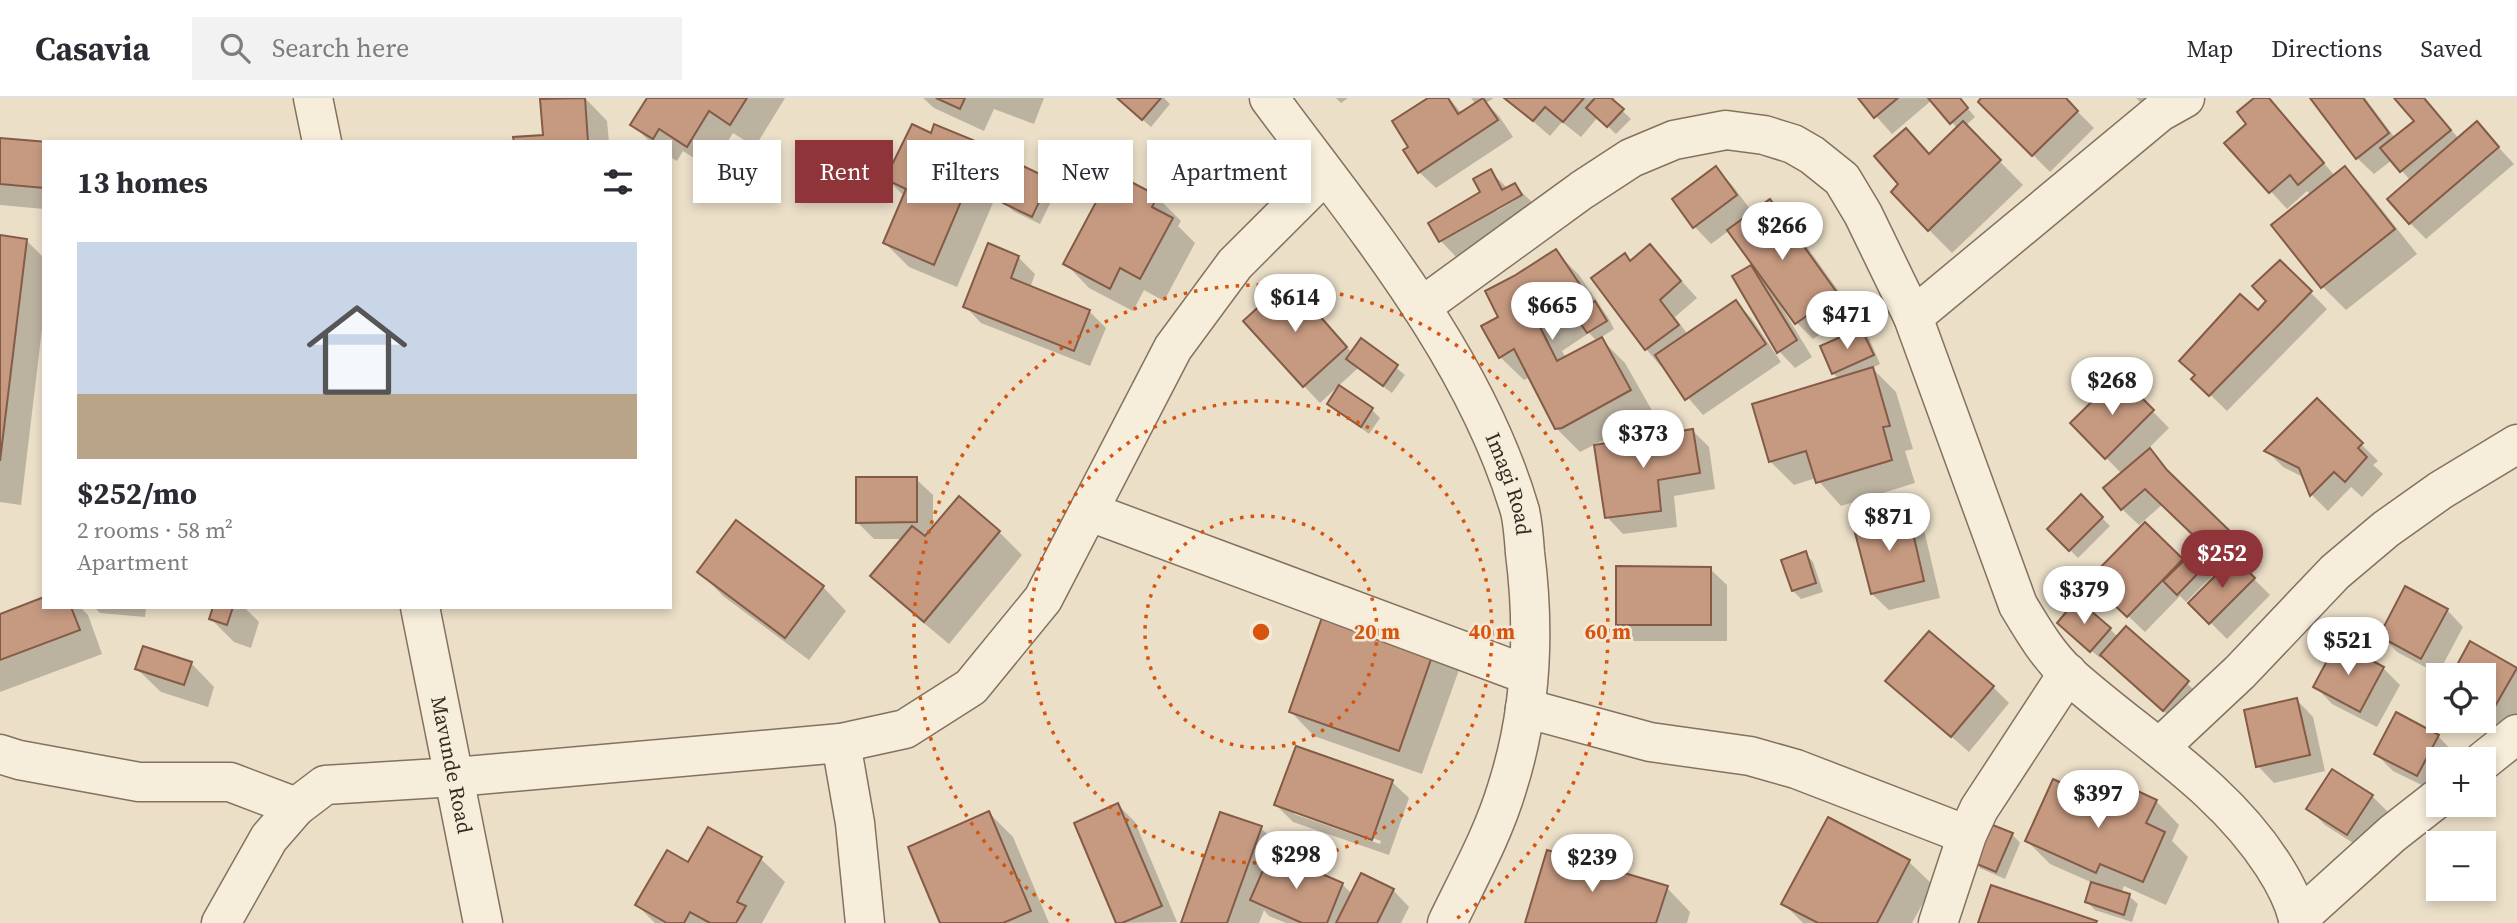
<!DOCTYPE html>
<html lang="en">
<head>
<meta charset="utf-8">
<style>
	body { margin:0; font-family:"Source Serif 4",serif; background:#f2f2f3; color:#2b2b33; height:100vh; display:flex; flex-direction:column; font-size:26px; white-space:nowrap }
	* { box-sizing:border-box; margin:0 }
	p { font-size:23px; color:#7c7c81 }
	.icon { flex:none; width:38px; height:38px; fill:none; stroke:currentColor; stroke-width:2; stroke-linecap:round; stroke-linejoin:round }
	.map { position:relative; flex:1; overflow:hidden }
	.details { position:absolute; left:42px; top:42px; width:630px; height:469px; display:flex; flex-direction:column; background:#fff; border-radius:0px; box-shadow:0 4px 10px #0003 }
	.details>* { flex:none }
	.hud { position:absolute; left:693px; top:42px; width:665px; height:63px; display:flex; gap:14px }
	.fabs { position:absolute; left:2426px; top:565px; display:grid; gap:14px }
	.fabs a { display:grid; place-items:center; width:70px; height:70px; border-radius:0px; background:#fff; box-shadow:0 4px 10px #0003; font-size:35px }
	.price { position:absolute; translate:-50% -60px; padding:0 16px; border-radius:24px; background:#fff; color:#222; font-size:23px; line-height:46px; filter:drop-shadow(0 2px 4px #0008) }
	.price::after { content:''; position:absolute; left:50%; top:42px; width:21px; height:16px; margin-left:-10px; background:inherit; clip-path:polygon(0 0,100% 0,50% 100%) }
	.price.selected { background:#8f3439; color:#fff }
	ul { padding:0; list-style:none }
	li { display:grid; align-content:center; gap:14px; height:371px; padding:0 35px }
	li+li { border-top:2px solid #e1e1e2 }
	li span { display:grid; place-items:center; height:217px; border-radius:0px; color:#555 }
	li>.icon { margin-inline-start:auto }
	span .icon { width:126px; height:126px; fill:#fffc; stroke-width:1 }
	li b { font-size:30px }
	h2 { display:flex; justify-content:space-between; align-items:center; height:84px; padding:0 35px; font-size:30px }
	.chip { padding:0 24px; border-radius:0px; background:#fff; box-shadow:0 4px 10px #0003; font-size:24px; line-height:63px }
	.chip.selected { background:#8f3439; color:#fff }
	header { display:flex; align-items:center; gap:42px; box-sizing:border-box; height:98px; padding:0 35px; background:#fff; border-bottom:2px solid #e1e1e2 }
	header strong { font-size:33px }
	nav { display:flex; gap:38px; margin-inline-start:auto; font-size:24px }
	.search { width:490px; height:63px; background:#f2f2f3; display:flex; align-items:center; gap:18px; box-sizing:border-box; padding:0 24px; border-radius:0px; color:#7c7c81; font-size:26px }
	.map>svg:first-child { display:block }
	.shadow { fill:#0003; fill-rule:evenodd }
	.building { fill:#c69a81; stroke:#835b46; stroke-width:2 }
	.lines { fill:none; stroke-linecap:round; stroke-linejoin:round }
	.minor-casing { stroke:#85715f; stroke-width:41 }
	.minor { stroke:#f6eddb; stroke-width:38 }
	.ring { fill:none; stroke:#d6540e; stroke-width:3.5; stroke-dasharray:3.5 7 }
	.labels { text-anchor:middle; stroke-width:5; stroke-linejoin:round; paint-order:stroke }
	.street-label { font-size:21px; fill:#372a21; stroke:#f3e9d7 }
	.centre { fill:#d6540e; stroke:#f3e9d7; stroke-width:3.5 }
	.ring-label { font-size:21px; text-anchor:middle; font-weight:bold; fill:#d6540e; stroke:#f3e9d7; stroke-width:5; stroke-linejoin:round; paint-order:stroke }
</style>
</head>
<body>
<header>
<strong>Casavia</strong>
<div class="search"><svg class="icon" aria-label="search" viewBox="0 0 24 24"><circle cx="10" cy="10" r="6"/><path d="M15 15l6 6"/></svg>Search here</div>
<nav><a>Map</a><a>Directions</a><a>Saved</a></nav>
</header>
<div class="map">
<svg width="2517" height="825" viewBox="0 0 2517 825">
	<rect width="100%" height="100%" fill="#ebdfc8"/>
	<g class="shadow">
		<path d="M585 0 607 23 609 44H515L545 38 541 2Z"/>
		<path d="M649 0H785L755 49 733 35 711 71 683 53 677 63 670 59V44H650L633 27Z"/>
		<path d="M923 0H1044L1034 26 994 11 984 33 934 10Z"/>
		<path d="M1118 0H1164L1170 6 1151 29Z"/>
		<path d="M1336 0H1348L1341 5Z"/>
		<path d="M1431 0H1449L1462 16 1476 6 1471 0H1494L1486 5 1499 18 1513 39 1436 90 1419 74 1410 49Z"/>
		<path d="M1506 0H1615L1612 3 1631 21 1616 36 1598 19 1581 39 1562 24 1550 38Z"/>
		<path d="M1860 0H1959L1975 19 1965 28 2023 87 1952 155 1929 132 1900 86 1906 32 1931 57 1958 31 1932 2 1892 36Z"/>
		<path d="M1984 0H2064L2094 30 2050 74 1980 4Z"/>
		<path d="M2136 0H2157L2145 9Z"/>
		<path d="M2257 0H2268L2335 78 2345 71 2368 94 2417 156 2346 212 2322 188 2311 97 2307 93 2287 111 2227 45 2249 26Z"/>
		<path d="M2312 0H2365L2395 40 2416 23 2397 0H2424L2459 41 2477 26 2514 66 2426 141 2410 125 2411 83 2392 62 2374 76 2357 60Z"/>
		<path d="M932 37 984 49 1007 72 957 189 909 169 885 145 905 99 887 81Z"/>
		<path d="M0 42 44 45V111L0 107Z"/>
		<path d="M1022 70 1049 83 1057 91 1040 126 1013 113 1005 105Z"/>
		<path d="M1716 70 1732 87 1753 115 1770 103 1786 120 1853 213 1813 241 1797 225 1781 203 1779 205 1812 259 1795 270 1779 253 1751 169 1762 180 1730 132 1711 146 1695 129 1674 101Z"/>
		<path d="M1490 73 1508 91 1514 87 1531 103 1537 114 1457 160 1441 143 1430 125 1483 95ZM1513 100 1515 102 1497 113 1494 110Z"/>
		<path d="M1157 99 1181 123 1178 128 1195 145 1164 203 1144 192 1133 213 1089 190 1066 166Z"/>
		<path d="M0 139 26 142 44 160V214L21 407 0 404Z"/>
		<path d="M1650 148 1697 200 1675 219 1688 237 1736 204 1752 221 1781 264 1703 317 1646 251 1624 157 1631 164Z"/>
		<path d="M1555 153 1579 177 1609 221 1614 231 1600 240 1625 265 1654 316 1580 354 1556 330 1530 279 1524 282 1500 259V220L1515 180ZM1589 235 1598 244 1566 260 1562 253Z"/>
		<path d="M1018 159 1035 176 1030 190 1089 213 1106 230 1090 268 981 225 965 208Z"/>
		<path d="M2280 164 2327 211 2227 313 2194 281 2269 203Z"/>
		<path d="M1304 201 1352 255 1362 242 1405 277 1392 295 1358 270 1320 305 1304 288Z"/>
		<path d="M1861 232 1869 240 1880 266 1872 270 1896 294 1913 351 1905 353 1915 385 1841 408 1816 380 1794 387 1770 363 1839 281 1833 275Z"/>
		<path d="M2119 279 2169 330 2148 351 2182 389 2252 457 2241 468 2270 497 2227 541 2191 505 2227 468 2163 406 2139 427 2122 411V376L2072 325Z"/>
		<path d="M2317 302 2378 363 2373 367 2383 376 2362 399 2351 389 2328 413 2312 397 2305 380 2283 369 2267 353Z"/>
		<path d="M1329 306 1372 312 1380 320 1369 336Z"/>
		<path d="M1692 332 1709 349 1715 391 1674 398 1677 429 1623 436 1607 419Z"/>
		<path d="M916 381 933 397V431L999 434 1022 457 949 546 896 502 872 478 904 441H874L857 424Z"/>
		<path d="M2081 399 2110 428 2078 460 2049 431Z"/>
		<path d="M1907 415 1924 432 1940 500 1889 512 1872 496Z"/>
		<path d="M2145 426 2184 464 2197 452 2217 473 2186 504 2180 498 2145 534 2107 498Z"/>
		<path d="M1805 455 1813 464 1823 494 1801 501 1793 493Z"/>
		<path d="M1710 471 1727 487V543H1634L1618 527Z"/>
		<path d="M700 474 823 489 846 513 809 562 723 498Z"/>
		<path d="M1328 507 1460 569 1422 676 1314 638 1291 614Z"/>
		<path d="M44 509H80L88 517 102 556 0 594V517Z"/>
		<path d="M94 509H146L145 519 100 515Z"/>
		<path d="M215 509H244L259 524 251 550 234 544 211 521Z"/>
		<path d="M2447 512 2463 529 2438 576 2397 554 2381 537Z"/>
		<path d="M2126 530 2204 601 2180 628 2102 557 2100 560 2068 533 2110 531 2118 539Z"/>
		<path d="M2471 546 2517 572V615L2503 639 2476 623H2483V578Z"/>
		<path d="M191 565 214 589 208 609 161 594 137 571Z"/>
		<path d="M2383 570 2400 587 2377 629 2332 606 2316 589Z"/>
		<path d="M1888 583 1993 589 2009 605 1969 654Z"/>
		<path d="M2297 602 2313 619 2325 673 2274 685 2258 668Z"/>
		<path d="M2438 638 2454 655 2451 662H2438V686L2434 693 2393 673 2376 656Z"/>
		<path d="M1297 650 1392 684 1409 700 1389 757 1293 724 1276 707ZM1294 712 1381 743 1380 746 1294 716Z"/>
		<path d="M2372 698 2389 715 2364 752 2325 727 2309 711Z"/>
		<path d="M2128 702 2156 703 2179 727 2172 743 2188 759 2166 807 2124 788 2121 795 2129 798 2138 806 2132 824 2095 812 2087 804 2093 785 2050 766 2027 743 2122 714Z"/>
		<path d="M1118 707 1135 724 1177 824 1118 825Z"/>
		<path d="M989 715 1013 739 1049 825H941Z"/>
		<path d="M1261 730 1285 754 1282 761 1342 786 1352 796 1393 792 1409 809 1401 825H1286L1269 818 1264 812 1259 825H1183Z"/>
		<path d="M2012 736 2020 745 2005 781 1980 770 1972 762Z"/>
		<path d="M761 761 785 784 762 825H655L637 807 689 766Z"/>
		<path d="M1909 764 1933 787 1912 825H1803L1783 805Z"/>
		<path d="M1667 790 1690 814 1687 825H1527Z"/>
	</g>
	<g class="building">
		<path d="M585 0 588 44H514L513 39 543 37 540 1Z"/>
		<path d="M647 0H747L730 27 709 13 687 49 659 31 653 41 630 27Z"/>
		<path d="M936 0H965L960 11Z"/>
		<path d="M1117 0H1161L1142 22Z"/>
		<path d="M1428 0H1448L1458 16 1483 0 1498 22 1418 75 1403 52 1408 49 1392 23Z"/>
		<path d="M1504 0H1584L1563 24 1545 9 1533 23Z"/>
		<path d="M1595 0H1611L1624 11 1607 29 1586 10Z"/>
		<path d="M1858 0H1898L1874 20Z"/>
		<path d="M1928 0H1960L1968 10 1950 26Z"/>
		<path d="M1981 0H2066L2078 13 2032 58 1978 4Z"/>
		<path d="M2254 0H2269L2324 65 2298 87 2290 77 2269 95 2224 45 2246 26 2237 14Z"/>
		<path d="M2310 0H2363L2389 35 2356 61Z"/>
		<path d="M2394 0H2424L2451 32 2400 74 2380 50 2414 23Z"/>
		<path d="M1963 23 2001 62 1928 133 1891 94 1898 86 1874 58 1906 30 1929 56Z"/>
		<path d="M2477 23 2499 49 2409 126 2387 101Z"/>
		<path d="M912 26 931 35 934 26 985 47 934 167 883 145 906 91 885 81Z"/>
		<path d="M0 40 48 44H44V90L0 86Z"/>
		<path d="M1021 67 1050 81 1032 119 1003 105Z"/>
		<path d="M1716 68 1737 97 1693 130 1672 101Z"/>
		<path d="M2345 68 2395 131 2321 190 2271 127Z"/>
		<path d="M1491 71 1502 92 1515 85 1522 97 1439 144 1428 125 1480 94 1473 81Z"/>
		<path d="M1112 74 1158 98 1152 109 1173 120 1140 181 1120 170 1110 191 1063 166Z"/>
		<path d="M1770 101 1838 196 1795 226 1727 132Z"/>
		<path d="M0 137 27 141 0 363Z"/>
		<path d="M988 145 1019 158 1011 180 1090 212 1074 253 963 209Z"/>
		<path d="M1650 146 1681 183 1660 202 1679 227 1645 252 1591 180 1625 155 1630 163Z"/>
		<path d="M1556 151 1587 197 1540 229 1557 263 1602 239 1631 292 1562 330 1555 331 1514 251 1499 260 1481 228 1498 219 1485 193 1514 178Z"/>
		<path d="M2280 162 2312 193 2209 298 2191 281 2195 277 2179 263 2240 196 2258 212 2266 203 2252 188Z"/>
		<path d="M1751 167 1797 242 1777 255 1732 178Z"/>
		<path d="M1288 182 1347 249 1303 289 1243 223Z"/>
		<path d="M1736 202 1766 246 1685 302 1655 257Z"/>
		<path d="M1595 203 1607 223 1587 235 1574 216Z"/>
		<path d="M1861 230 1874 257 1832 276 1820 248Z"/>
		<path d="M1361 240 1398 267 1383 288 1346 261Z"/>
		<path d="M1873 269 1890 328 1883 329 1892 362 1816 385 1806 353 1769 364 1752 306Z"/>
		<path d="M2119 277 2154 312 2105 361 2070 325Z"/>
		<path d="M1339 287 1373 310 1361 329 1327 306Z"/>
		<path d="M2317 300 2363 345 2358 350 2367 359 2345 384 2334 374 2310 398 2299 370 2264 353Z"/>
		<path d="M1693 331 1700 375 1658 382 1661 413 1605 420 1594 347Z"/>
		<path d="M2150 350 2167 372 2237 440 2217 460 2145 391 2121 412 2103 390Z"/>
		<path d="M856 379H917V424L856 425Z"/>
		<path d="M2081 396 2103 419 2069 453 2047 431Z"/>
		<path d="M959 398 1000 433 924 524 870 478 912 428 925 438Z"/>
		<path d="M1908 413 1924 483 1871 496 1853 427Z"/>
		<path d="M736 422 824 488 785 540 697 474Z"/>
		<path d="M2145 424 2183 461 2127 519 2088 482Z"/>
		<path d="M2197 450 2210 463 2177 497 2163 483Z"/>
		<path d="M1806 453 1816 485 1792 493 1781 462Z"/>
		<path d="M2234 459 2255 480 2209 526 2188 505Z"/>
		<path d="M1616 468 1711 469V527H1616Z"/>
		<path d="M2405 488 2448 511 2421 561 2379 538Z"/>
		<path d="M44 499V509H71L80 532 0 562V516Z"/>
		<path d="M2077 501 2111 530 2090 554 2057 525Z"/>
		<path d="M1327 505 1437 544 1399 653 1289 614Z"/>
		<path d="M213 509H233L227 527 209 521Z"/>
		<path d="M2126 528 2189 583 2163 613 2100 557Z"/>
		<path d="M1929 533 1994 588 1951 639 1885 583Z"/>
		<path d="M2470 543 2517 570 2486 624 2483 622V578H2451Z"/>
		<path d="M2337 544 2384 569 2360 614 2313 589Z"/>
		<path d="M143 548 192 564 184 587 135 571Z"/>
		<path d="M2297 600 2310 657 2256 669 2244 612Z"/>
		<path d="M2396 614 2439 637 2417 678 2374 656Z"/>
		<path d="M1296 648 1393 682 1372 742 1274 707Z"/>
		<path d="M2332 671 2373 697 2347 737 2306 711Z"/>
		<path d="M2053 681 2121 712 2126 701 2121 697 2125 687 2157 702 2146 725 2165 734 2143 784 2100 766 2096 775 2025 743Z"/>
		<path d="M1118 705 1162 808 1122 825H1116L1074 725Z"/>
		<path d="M989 713 1031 813 1003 825H940L908 749Z"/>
		<path d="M1220 714 1262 728 1227 825H1181Z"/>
		<path d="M1828 719 1910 762 1877 825H1818L1781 806Z"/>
		<path d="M1985 724 2013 735 1996 774 1970 763Z"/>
		<path d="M708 729 762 759 737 804 746 808 736 825H710L690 814 684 825H667L635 807 667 752 688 764Z"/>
		<path d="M1547 752 1668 788 1656 825H1525Z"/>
		<path d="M1271 754 1343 785 1327 825H1302L1250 802Z"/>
		<path d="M1361 775 1394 791 1377 825H1336Z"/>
		<path d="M2091 784 2130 796 2124 817 2085 804Z"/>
		<path d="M1991 787 2097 823 2096 825H1978Z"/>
	</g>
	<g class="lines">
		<g class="minor-casing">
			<g id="minor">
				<path d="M313 0 322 44"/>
				<path id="s1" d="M1269 0C1363 127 1475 259 1520 413 1523 426 1524 441 1525 455 1535 533 1531 615 1507 690 1493 737 1468 781 1447 825"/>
				<path d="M1421 209 1582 92 1631 60 1674 42 1726 32 1764 37 1793 46 1812 57 1842 81 1863 116 1913 219 2018 507C2033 532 2047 556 2068 576 2138 639 2221 686 2273 767 2284 784 2295 805 2299 825"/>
				<path d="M1913 219 2160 14 2185 0"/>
				<path d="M1090 414 1528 577"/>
				<path id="s2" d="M420 509 483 825"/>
				<path d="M1525 610 1650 644 1750 658 1796 671 1967 737"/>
				<path d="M841 645 855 725 865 825"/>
				<path d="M2160 649 2240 574 2335 474 2386 431 2441 392 2517 346"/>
				<path d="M0 656 19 662 139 684H230L296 709"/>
				<path d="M2483 663 2517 636"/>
				<path d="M2298 821 2392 736 2438 700"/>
				<path d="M221 825 269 740 296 709 325 687 455 679 841 645 905 631 971 589 1043 501 1173 250 1235 166 1325 76"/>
				<path d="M1938 825 1967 737 1979 711 2068 575"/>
			</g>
		</g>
		<use href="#minor" class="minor"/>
	</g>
	<g class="ring">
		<circle cx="1261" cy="534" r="116"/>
		<circle cx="1261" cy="534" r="231"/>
		<path d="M1069 823A347 347 0 1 1 1453 823"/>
	</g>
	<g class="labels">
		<g class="street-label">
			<text dy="7" stroke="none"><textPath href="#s1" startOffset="457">Imagi Road</textPath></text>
			<text dy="7" stroke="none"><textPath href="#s2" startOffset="161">Mavunde Road</textPath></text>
		</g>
	</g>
	<circle cx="1261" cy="534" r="10" class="centre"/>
	<g class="ring-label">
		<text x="1377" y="541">20 m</text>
		<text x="1492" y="541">40 m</text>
		<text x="1608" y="541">60 m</text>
	</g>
</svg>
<div class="fabs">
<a><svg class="icon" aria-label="locate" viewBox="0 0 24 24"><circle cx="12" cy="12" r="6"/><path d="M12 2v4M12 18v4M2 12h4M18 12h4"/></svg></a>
<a>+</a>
<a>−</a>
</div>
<b class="price" style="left:1782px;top:164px">$266</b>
<b class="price" style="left:1295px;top:236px">$614</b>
<b class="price" style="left:1552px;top:244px">$665</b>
<b class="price" style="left:1847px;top:253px">$471</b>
<b class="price" style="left:2112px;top:319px">$268</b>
<b class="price" style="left:1643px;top:372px">$373</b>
<b class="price" style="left:1889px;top:455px">$871</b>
<b class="price selected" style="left:2222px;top:492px">$252</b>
<b class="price" style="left:2084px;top:528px">$379</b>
<b class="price" style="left:2348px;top:579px">$521</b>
<b class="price" style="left:2098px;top:732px">$397</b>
<b class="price" style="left:1296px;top:793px">$298</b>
<b class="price" style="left:1592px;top:796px">$239</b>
<div class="hud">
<a class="chip">Buy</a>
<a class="chip selected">Rent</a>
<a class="chip">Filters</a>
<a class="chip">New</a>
<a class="chip">Apartment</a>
</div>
<section class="details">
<h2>13 homes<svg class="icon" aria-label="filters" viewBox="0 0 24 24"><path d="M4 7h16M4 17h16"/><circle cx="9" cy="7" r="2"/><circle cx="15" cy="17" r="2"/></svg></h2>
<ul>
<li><span style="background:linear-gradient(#c9d6e8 70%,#b9a48a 0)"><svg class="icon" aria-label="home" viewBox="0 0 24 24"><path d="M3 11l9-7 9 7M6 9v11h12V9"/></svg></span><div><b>$252/mo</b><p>2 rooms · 58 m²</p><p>Apartment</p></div></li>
</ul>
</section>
</div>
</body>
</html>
